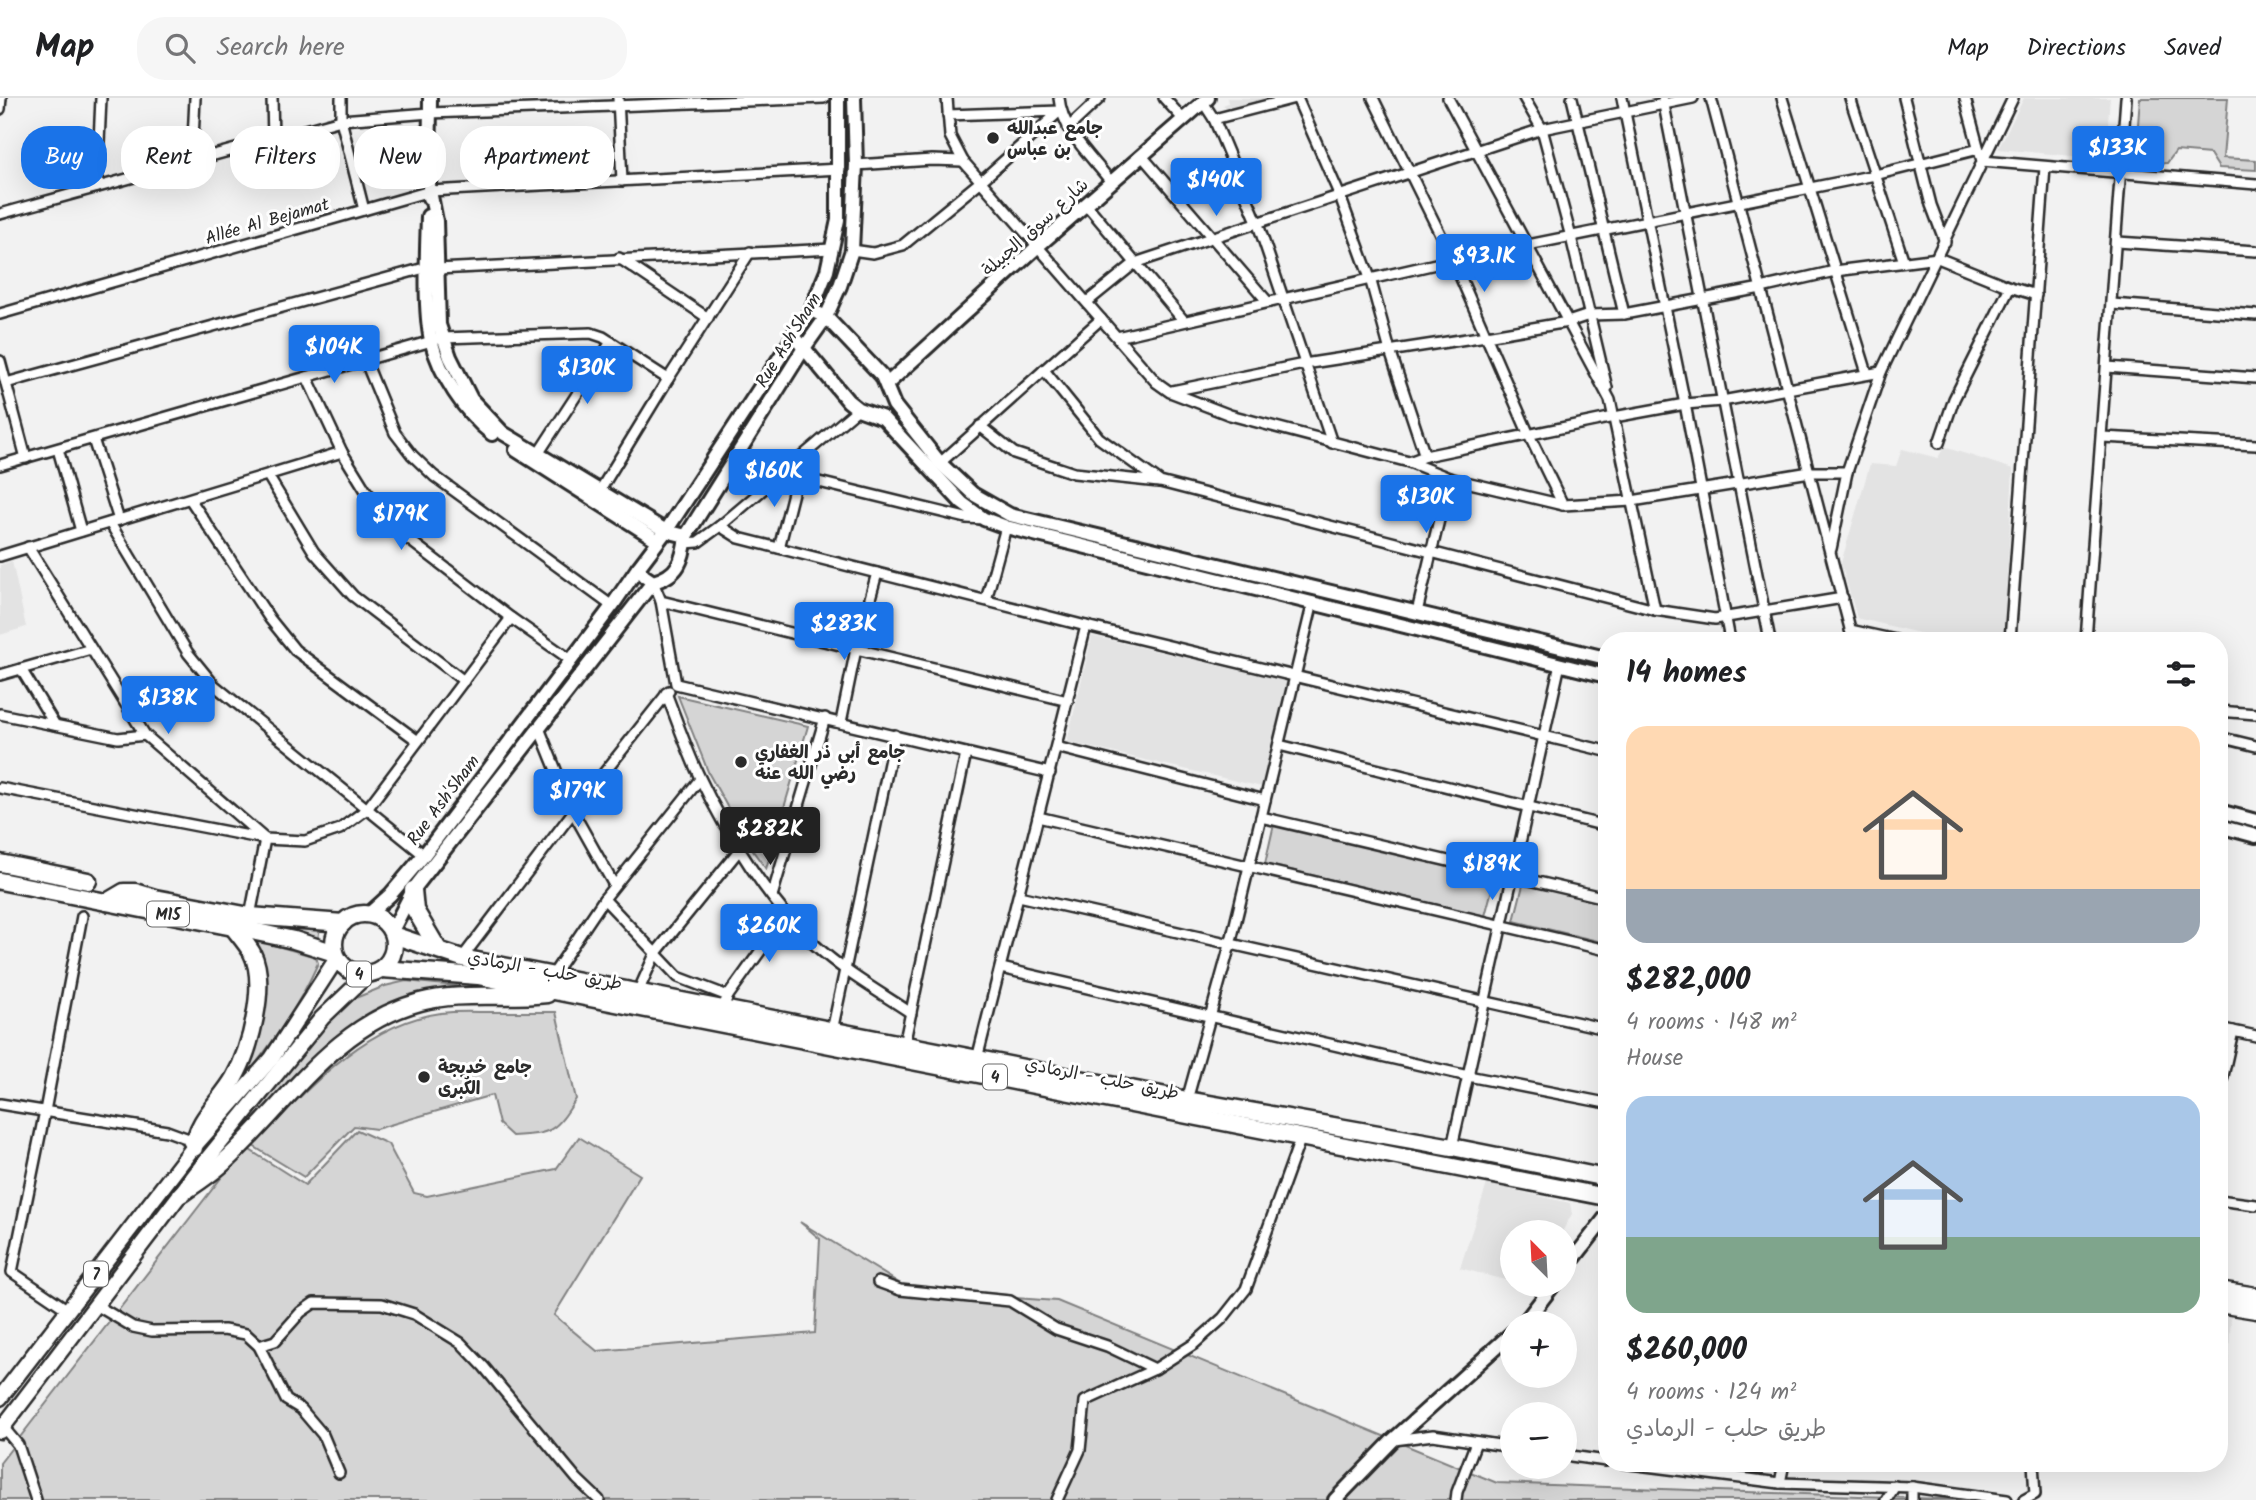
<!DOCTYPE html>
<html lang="en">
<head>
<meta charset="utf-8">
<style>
	body { margin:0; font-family:Kalam,"Playpen Sans Arabic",sans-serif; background:#f6f6f6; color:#202124; height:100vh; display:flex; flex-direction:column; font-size:26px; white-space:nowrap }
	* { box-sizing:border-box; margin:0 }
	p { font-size:23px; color:#757577 }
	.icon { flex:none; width:38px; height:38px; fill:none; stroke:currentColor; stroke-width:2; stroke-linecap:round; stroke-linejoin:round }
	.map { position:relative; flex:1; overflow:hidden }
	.side { position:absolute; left:1598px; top:534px; width:630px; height:840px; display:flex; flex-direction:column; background:#fff; border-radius:28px; box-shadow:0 7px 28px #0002 }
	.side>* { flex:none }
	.banner { position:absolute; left:21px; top:28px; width:665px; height:63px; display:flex; gap:14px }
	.needle { width:46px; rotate:336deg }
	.controls { position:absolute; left:1500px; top:1122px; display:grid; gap:14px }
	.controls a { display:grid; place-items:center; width:77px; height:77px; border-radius:50%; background:#fff; box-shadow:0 7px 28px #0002; font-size:35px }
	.price { position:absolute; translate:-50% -60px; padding:0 16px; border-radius:7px; background:#1a73e8; color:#fff; font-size:23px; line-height:46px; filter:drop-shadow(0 2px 4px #0008) }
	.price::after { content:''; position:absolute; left:50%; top:42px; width:21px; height:16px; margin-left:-10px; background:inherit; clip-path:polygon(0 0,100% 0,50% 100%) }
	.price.selected { background:#222; color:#fff }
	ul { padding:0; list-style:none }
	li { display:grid; align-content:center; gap:14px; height:371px; padding:0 28px }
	li span { display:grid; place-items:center; height:217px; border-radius:21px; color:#555 }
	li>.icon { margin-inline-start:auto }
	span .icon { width:126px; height:126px; fill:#fffc; stroke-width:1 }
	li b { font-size:30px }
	h2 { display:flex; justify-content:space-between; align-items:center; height:84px; padding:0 28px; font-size:30px }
	.tag { padding:0 24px; border-radius:28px; background:#fff; box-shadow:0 7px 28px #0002; font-size:24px; line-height:63px }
	.tag.selected { background:#1a73e8; color:#fff }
	header { display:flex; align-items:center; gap:42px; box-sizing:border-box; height:98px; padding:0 35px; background:#fff; border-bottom:2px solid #e0e0e0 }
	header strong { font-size:33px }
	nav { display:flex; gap:38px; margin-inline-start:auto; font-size:24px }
	.search { width:490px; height:63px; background:#f6f6f6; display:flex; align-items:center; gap:18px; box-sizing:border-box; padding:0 24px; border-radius:28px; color:#757577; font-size:26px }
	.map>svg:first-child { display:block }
	.built { fill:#e3e3e3 }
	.green { fill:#d5d5d5; stroke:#808080; stroke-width:2 }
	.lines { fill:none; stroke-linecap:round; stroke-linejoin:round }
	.street-casing { stroke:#2b2b2b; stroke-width:14 }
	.secondary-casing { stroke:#2b2b2b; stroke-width:18 }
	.primary-casing { stroke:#2b2b2b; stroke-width:19 }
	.highway-casing { stroke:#2b2b2b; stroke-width:21 }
	.street { stroke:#fff; stroke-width:9 }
	.secondary { stroke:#fff; stroke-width:12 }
	.primary { stroke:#fff; stroke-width:14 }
	.highway { stroke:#fff; stroke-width:16 }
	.poi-dot { fill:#2b2b2b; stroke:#fff; stroke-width:2.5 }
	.labels { text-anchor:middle; stroke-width:6; stroke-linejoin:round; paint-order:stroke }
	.shield { fill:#fff; stroke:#6b6b6b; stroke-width:2 }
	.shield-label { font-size:16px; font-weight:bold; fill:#2b2b2b }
	.poi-label { font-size:18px; font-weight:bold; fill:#2b2b2b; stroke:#fff; text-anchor:start }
	.street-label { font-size:18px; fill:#2b2b2b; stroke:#fff }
</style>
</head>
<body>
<header>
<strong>Map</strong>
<div class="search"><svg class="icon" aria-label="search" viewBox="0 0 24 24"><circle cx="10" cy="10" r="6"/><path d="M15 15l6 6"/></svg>Search here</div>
<nav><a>Map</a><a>Directions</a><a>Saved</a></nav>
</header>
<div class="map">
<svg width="2256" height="1402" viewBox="0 0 2256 1402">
	<rect width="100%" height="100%" fill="#f2f2f2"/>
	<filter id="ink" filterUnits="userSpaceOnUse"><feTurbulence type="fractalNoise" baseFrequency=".0143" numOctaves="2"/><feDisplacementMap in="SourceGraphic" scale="14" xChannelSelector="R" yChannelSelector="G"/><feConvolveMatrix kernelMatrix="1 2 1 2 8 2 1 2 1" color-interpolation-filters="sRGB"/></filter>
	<g filter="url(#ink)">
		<g class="built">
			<path d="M1227 0H1275L1229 12 1223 7 1228 5Z"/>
			<path d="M2024 0H2110L2105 61 1998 51Z"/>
			<path d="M1944 349 2013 371 2004 542H1948L1857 520 1841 465 1870 366 1896 368 1902 351 1938 360Z"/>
			<path d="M12 463 26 529 0 537V467Z"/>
			<path d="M1092 538 1287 583 1262 689 1067 644Z"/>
			<path d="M1487 1086 1570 1105 1572 1116 1562 1134H1512V1184L1460 1170Z"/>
			<path d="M2219 1217 2231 1219 2227 1295 2219 1294Z"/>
		</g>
		<g class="green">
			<path d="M2140 0H2228L2223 60 2256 62V72L2219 70 2210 56 2176 53 2167 65 2135 66Z"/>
			<path d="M678 598 808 628 766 771 748 746 709 676Z"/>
			<path d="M1274 726 1495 780 1485 818 1265 766Z"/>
			<path d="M1524 783 1606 804V845L1514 823Z"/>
			<path d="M209 814 320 828 318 842Z"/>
			<path d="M245 839 316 859 318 865C294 920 255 968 217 1014 228 998 241 982 250 965 273 924 255 880 245 839Z"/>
			<path d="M406 883 515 894 391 908 356 924 321 953 216 1060 305 950 345 907 358 899 385 888Z"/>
			<path d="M490 914H556L576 1001C555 1034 552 1036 512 1038L499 1026 492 997 376 1031 354 1028 304 1079 253 1048C305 994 362 926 441 915 457 913 474 914 490 914Z"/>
			<path d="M357 1032 388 1046 414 1095 427 1098 556 1071 579 1039 640 1077 554 1217 597 1253 815 1235 820 1141 800 1124 912 1193 1057 1203 1497 1385 1969 1402H0V1365L245 1049 305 1087Z"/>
		</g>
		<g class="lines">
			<g class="street-casing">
				<g id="street">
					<path d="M272 0 273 41"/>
					<path d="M341 0V22L364 112"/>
					<path d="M618 0 622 83"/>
					<path d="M947 0 950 38 963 63 1156 284 1170 294 1230 317 1409 364 1449 380 1563 407 1632 403 1810 374H1847"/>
					<path d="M1059 0C1062 33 1092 59 1111 84"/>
					<path d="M1164 0 1183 21"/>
					<path d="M1297 0 1340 98 1370 180 1390 253 1425 358"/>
					<path d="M1373 0 1453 162 1529 337 1563 407"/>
					<path d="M1448 0 1610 302 1655 512"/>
					<path d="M1524 0 1542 31 1571 139 1607 290"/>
					<path d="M1622 0 1685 306 1730 542"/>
					<path d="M1711 0 1853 542"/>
					<path d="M1782 0 1867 275"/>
					<path d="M1850 0 1904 164"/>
					<path d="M1904 0 1931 107 1945 144"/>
					<path d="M1965 0 1982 63 2256 86"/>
					<path d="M1663 2 1770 542"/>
					<path d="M1203 4 1214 21 1258 126 1332 345"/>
					<path d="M0 11 1 0"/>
					<path d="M1214 21 1295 0"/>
					<path d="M1068 30 1100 0"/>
					<path d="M1142 58 1267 203"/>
					<path d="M192 63 195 0"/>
					<path d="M856 67 932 62 963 63"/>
					<path d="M97 89 101 0"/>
					<path d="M1086 106 1184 223"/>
					<path d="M0 116 341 22 430 15 824 0"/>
					<path d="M2117 144 2256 153"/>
					<path d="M852 152 873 155 903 147 980 84 1060 13 948 17"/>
					<path d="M619 160 708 220"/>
					<path d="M437 171 832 151"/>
					<path d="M1087 204 1135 165 1542 31 1693 0"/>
					<path d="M2112 206 2256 217"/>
					<path d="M0 216 430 93 840 71"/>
					<path d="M1624 216 1761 190 1835 173 1938 160 2010 189 2036 197"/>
					<path d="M1117 239 1453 162 1875 77 1979 51"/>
					<path d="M365 262 395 335 412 357 434 378 612 508"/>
					<path d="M0 263 26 360"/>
					<path d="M2107 269 2256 280"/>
					<path d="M1044 272 1099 340 1160 384 1655 512 1715 521 1843 500"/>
					<path d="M307 279 342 354 366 393 399 434 511 520 571 562"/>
					<path d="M6 285 428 169"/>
					<path d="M1172 293 1304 266 1486 238 1568 224 1589 217 1624 216 1572 0"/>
					<path d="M980 328 1014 355 1074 375 1159 384"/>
					<path d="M2102 339 2256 347"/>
					<path d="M93 341 119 422"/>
					<path d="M1939 345 1954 301 2010 189"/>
					<path d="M58 351 81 433"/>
					<path d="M538 356 611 244"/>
					<path d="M1409 364 1425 358 1614 319 1685 306 1722 303 1881 274"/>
					<path d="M940 365 1101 221"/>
					<path d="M0 367 442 240 591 235 603 239 668 281"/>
					<path d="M782 375 966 420 984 421"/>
					<path d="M268 378 314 454 353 498 464 583"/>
					<path d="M599 394 668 281 750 154"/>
					<path d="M190 401 270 521 295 552 418 643"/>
					<path d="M110 425 188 555 214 587 424 757"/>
					<path d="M720 428 739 440 1086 528 1606 653"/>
					<path d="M685 445 698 444 720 428 858 311"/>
					<path d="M28 449 145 637 265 741 250 818"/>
					<path d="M779 450 797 379"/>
					<path d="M1831 451 1847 374 1881 274 2013 0"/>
					<path d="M0 458 342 354"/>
					<path d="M653 484 661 503 1068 603"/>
					<path d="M986 502 1006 429"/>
					<path d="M661 503 676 586 1050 675"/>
					<path d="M1417 514 1449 380"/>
					<path d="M1850 532 1896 542"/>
					<path d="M2010 542 2045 69"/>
					<path d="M2086 542 2126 0"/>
					<path d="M21 571 55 627"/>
					<path d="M0 577 91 551"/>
					<path d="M666 595C677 623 687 653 700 680 726 735 770 806 815 847 844 874 878 893 911 915"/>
					<path d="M2219 613 2256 616"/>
					<path d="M0 616 118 640 145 637"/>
					<path d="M841 624 856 551 877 475"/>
					<path d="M539 630 573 714 614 787"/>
					<path d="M2219 639 2256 648"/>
					<path d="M1279 647 1606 728"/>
					<path d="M1056 649 1265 702"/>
					<path d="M0 690 265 741 305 743 340 731 367 711 511 520"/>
					<path d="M1038 719 1606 852"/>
					<path d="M1261 719 1606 800"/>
					<path d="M772 798 825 620"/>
					<path d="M1019 798 1606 931"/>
					<path d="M604 801 678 879 728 898 722 911"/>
					<path d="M462 860 573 714 669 593"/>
					<path d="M1001 870 1468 978 1606 1005"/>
					<path d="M552 878 604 801 700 681"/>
					<path d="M638 894 655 856 740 751"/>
					<path d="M728 898 787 816"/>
					<path d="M2219 930 2256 938"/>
					<path d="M832 933 895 637"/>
					<path d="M904 947 966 655"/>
					<path d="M977 961 1086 528"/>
					<path d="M2219 996 2233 933"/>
					<path d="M1187 1002 1230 847 1313 504"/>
					<path d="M0 1006 167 1033 186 1040 192 1051"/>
					<path d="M1452 1049 1560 566"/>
					<path d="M2219 1102 2256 1107"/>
					<path d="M878 1184 900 1192 1010 1203 1056 1231 1107 1248 1155 1271"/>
					<path d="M96 1207 133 1229 152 1233 224 1232 246 1236 259 1248 286 1302 301 1311 323 1337 339 1375"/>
					<path d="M68 1212 12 1174 45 1013 82 818"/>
					<path d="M259 1248 275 1243 301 1214 314 1205 382 1206 414 1216 461 1245 484 1269 577 1381 599 1402"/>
					<path d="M3 1329 18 1347 36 1402"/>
					<path d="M1394 1342 1433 1337 1512 1349"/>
					<path d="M1564 1357 1606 1363"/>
					<path d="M1622 1365 1780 1385 1912 1389V1402"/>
					<path d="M1780 1385 1784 1365"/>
					<path d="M1912 1389 2007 1402"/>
					<path d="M1057 1402 1080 1352 1085 1303 1155 1271 1194 1246 1223 1220 1246 1191 1301 1039"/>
					<path d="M1456 1402 1457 1394 1476 1344"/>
					<path d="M1886 1402 1895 1388"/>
					<path d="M2024 1402 2035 1396 2033 1365"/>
				</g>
			</g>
			<g class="secondary-casing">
				<g id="secondary">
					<path d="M430 93 436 123 439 227 450 259 471 301 503 335 666 433 686 438C683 462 679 477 653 484L644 478 638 470 666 433 811 212 827 173 838 122V0"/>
					<path d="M429 100 430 0"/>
					<path d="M428 118C427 153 424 210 431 242 440 277 464 314 492 336"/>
					<path d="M811 212 826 219 882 278 894 307 940 365 973 396 1010 417 1606 560"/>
					<path d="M793 237 848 303 858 311 883 320 962 405 984 421 1006 429 1606 578"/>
					<path d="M887 286 1038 148 1208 0"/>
					<path d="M516 352 657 442"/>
					<path d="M686 438 804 250 826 219 840 188 852 152 856 67 854 0"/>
					<path d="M2219 713 2256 723"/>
					<path d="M2219 728 2256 738"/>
					<path d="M369 816 390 797 424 757 612 508 638 470"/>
					<path d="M392 833 413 792 653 484"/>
					<path d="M1564 1173 1606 1119"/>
					<path d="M1524 1225 1554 1186"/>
					<path d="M1335 1402 1392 1343 1512 1235"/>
				</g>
			</g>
			<g class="primary-casing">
				<g id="primary">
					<path d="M0 1300 192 1051 272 960 337 860"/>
					<path d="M0 1333 204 1065 322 920 368 876"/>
				</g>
			</g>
			<g class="highway-casing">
				<g id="highway">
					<path d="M0 765 88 783"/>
					<path d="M0 783 233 829 294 842 335 855"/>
					<path d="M413 792 415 812 438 851"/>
					<path d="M107 804 124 794H135L155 800 250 818 343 825"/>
					<circle cx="364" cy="846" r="30"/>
					<path d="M393 837 462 860 1187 1002 1452 1049 1606 1080"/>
					<path d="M382 871 478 878 1606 1099"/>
					<path d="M194 1050C196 1022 221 1003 234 980 250 952 268 886 252 855 247 846 239 837 233 829"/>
					<path d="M181 1096C195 1086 211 1076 224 1064 286 1008 333 927 420 904 461 893 505 901 547 896"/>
					<path d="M2219 1192 2256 1198"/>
					<path d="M2219 1206 2256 1212"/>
				</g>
			</g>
			<use href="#street" class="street"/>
			<use href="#secondary" class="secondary"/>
			<use href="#primary" class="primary"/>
			<use href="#highway" class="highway"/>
		</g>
	</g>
	<g class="poi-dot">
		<circle cx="993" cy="40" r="7"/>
		<circle cx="741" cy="664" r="7"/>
		<circle cx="424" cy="979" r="7"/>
	</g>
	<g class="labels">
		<g class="shield">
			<rect x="147" y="803.5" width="42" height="25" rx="5"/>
			<rect x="347" y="863.5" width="24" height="25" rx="5"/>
			<rect x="983" y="966.5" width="24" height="25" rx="5"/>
			<rect x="84" y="1163.5" width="24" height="25" rx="5"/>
		</g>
		<g class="shield-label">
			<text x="168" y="822">M15</text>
			<text x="359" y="882">4</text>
			<text x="995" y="985">4</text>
			<text x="96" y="1182">7</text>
		</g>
		<g class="poi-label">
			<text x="1007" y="36">جامع عبدالله<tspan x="1007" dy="21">بن عباس</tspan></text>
			<text x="755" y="660">جامع أبي ذر الغفاري<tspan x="755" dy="21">رضي الله عنه</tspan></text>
			<text x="438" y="975">جامع خديجة<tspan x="438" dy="21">الكُبرى</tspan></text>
		</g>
		<g class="street-label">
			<text transform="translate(267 123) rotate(-16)" y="6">Allée Al Bejamat</text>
			<text transform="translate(1035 129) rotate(-42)" y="6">شارع سوق الجبيلة</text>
			<text transform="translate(788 242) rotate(-58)" y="6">Rue Ash'Sham</text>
			<text transform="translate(443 702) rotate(-53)" y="6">Rue Ash'Sham</text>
			<text transform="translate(545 872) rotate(10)" y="6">طريق حلب - الرمادي</text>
			<text transform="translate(1102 980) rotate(11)" y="6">طريق حلب - الرمادي</text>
		</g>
	</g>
</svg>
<div class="controls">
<a><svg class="needle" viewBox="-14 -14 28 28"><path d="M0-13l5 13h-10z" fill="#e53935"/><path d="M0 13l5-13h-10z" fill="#757577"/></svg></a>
<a>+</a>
<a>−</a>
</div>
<b class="price" style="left:2118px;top:88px">$133K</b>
<b class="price" style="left:1216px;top:120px">$140K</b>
<b class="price" style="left:1484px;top:196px">$93.1K</b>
<b class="price" style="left:334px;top:287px">$104K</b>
<b class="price" style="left:587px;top:308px">$130K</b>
<b class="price" style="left:774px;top:411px">$160K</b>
<b class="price" style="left:1426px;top:437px">$130K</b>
<b class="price" style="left:401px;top:454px">$179K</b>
<b class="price" style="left:844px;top:564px">$283K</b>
<b class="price" style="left:168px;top:638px">$138K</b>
<b class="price" style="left:578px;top:731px">$179K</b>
<b class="price selected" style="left:770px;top:769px">$282K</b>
<b class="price" style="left:1492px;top:804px">$189K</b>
<b class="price" style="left:769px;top:866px">$260K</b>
<div class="banner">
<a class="tag selected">Buy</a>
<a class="tag">Rent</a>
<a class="tag">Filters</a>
<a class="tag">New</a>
<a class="tag">Apartment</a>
</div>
<section class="side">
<h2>14 homes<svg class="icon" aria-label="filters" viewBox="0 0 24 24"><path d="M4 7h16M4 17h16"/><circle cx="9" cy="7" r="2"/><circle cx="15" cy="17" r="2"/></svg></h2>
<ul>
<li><span style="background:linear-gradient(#ffd9b3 75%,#9aa5b1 0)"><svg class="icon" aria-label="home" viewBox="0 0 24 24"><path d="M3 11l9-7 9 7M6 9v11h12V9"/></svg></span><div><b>$282,000</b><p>4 rooms · 148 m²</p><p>House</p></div></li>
<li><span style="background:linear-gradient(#a9c7e8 65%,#7fa58c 0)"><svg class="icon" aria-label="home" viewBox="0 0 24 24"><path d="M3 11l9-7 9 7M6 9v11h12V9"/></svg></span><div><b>$260,000</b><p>4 rooms · 124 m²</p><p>طريق حلب - الرمادي</p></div></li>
</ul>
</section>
</div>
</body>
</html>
